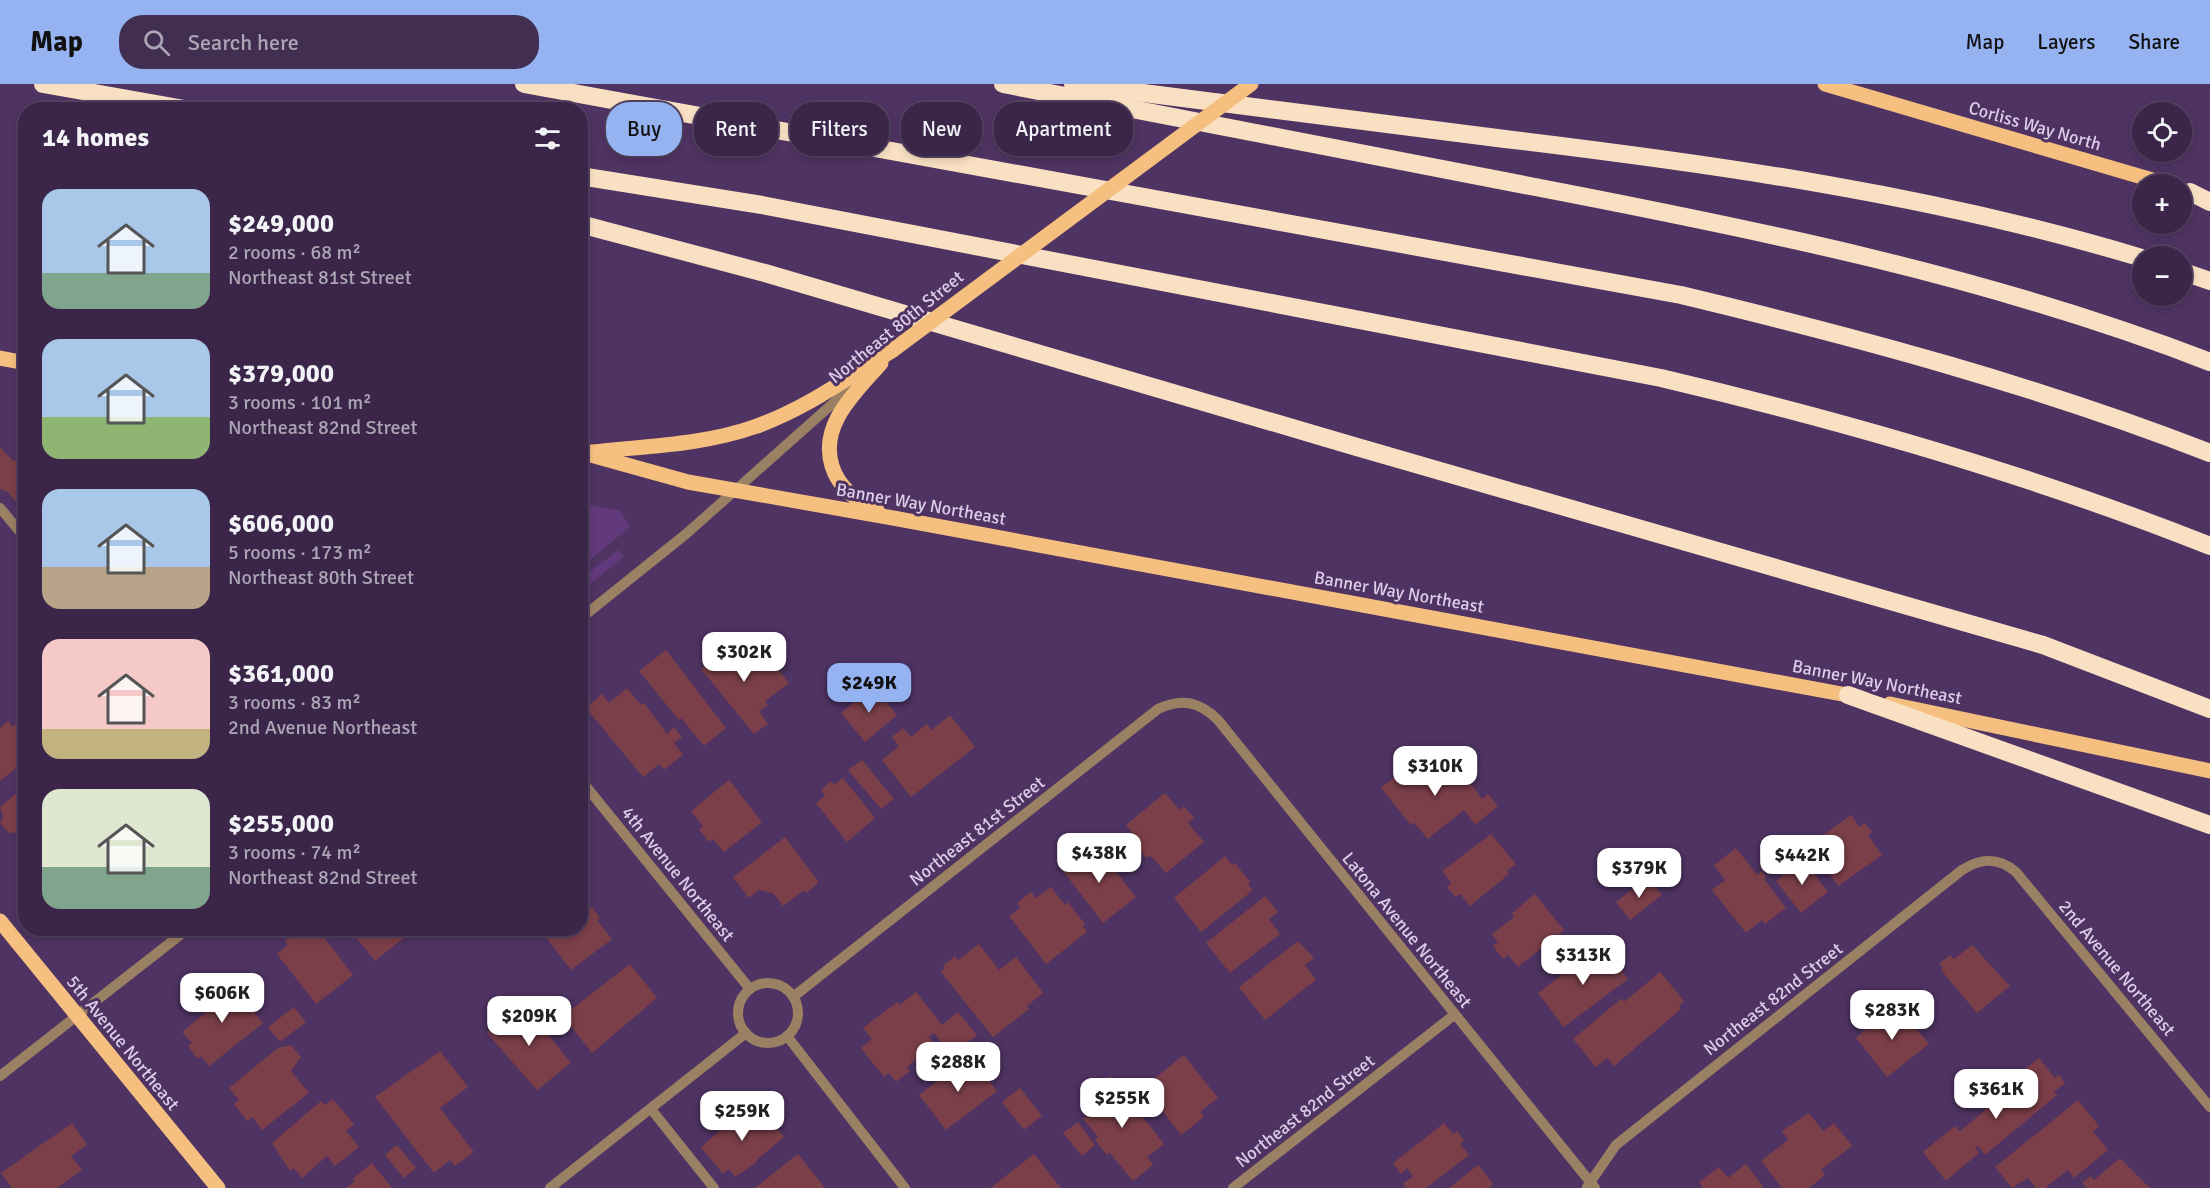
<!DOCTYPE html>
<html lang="en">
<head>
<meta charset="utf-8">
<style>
	body { margin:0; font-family:Signika,sans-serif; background:#422e51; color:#f1f3f6; height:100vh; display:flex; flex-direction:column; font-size:22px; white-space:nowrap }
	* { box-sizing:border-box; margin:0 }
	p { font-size:20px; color:#aca5b5 }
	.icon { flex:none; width:33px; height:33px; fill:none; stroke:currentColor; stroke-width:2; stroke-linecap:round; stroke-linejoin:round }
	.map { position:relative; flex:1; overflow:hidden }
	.sheet { position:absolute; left:18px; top:18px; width:570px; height:834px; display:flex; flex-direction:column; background:#3b264a; border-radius:24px; box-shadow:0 3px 9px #0003,0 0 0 2px #544362 }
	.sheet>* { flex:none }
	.guide { position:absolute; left:606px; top:18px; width:570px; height:54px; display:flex; gap:12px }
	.buttons { position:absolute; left:2132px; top:18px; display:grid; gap:12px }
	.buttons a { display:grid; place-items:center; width:60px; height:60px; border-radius:50%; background:#3b264a; box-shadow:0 3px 9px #0003,0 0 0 2px #544362; font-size:30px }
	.price { position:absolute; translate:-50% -51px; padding:0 14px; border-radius:12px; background:#fff; color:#222; font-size:20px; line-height:39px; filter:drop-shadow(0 2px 3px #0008) }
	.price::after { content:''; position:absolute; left:50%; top:36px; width:18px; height:14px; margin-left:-9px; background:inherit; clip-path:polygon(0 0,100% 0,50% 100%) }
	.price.active { background:#95b2f1; color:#111 }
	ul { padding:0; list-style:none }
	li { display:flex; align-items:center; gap:18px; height:150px; padding:0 24px }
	li span { display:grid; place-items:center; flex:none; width:168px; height:120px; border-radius:18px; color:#555 }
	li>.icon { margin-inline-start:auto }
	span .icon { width:72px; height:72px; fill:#fffc; stroke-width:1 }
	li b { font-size:26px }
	h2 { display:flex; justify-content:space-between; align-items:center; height:72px; padding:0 24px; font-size:26px }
	.pill { padding:0 21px; border-radius:24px; background:#3b264a; box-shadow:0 3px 9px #0003,0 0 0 2px #544362; font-size:21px; line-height:54px }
	.pill.active { background:#95b2f1; color:#111 }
	header { display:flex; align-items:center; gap:36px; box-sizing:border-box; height:84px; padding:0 30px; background:#95b2f1; color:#111 }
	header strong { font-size:28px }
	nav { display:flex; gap:33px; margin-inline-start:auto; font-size:21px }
	.search { width:420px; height:54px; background:#422e51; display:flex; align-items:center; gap:15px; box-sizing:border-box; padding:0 21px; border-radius:24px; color:#aca5b5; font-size:22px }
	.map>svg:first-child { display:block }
	.green { fill:#62397d }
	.building { fill:#7b3f49 }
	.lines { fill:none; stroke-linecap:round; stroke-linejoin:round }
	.minor { stroke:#9b8163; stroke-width:10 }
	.major { stroke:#f4bf7f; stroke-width:15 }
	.highway { stroke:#f9e0c3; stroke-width:18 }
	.major-bridge { stroke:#f4bf7f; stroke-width:15 }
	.labels { text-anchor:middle; stroke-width:6; stroke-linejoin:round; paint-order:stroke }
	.street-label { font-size:18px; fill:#dccde9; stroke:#4f3362 }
</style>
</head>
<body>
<header>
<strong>Map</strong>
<div class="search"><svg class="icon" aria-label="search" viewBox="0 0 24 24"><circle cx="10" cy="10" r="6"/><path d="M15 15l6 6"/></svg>Search here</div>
<nav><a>Map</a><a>Layers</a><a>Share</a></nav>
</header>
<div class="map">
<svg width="2210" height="1104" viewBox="0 0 2210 1104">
	<rect width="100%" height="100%" fill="#4f3362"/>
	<g class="green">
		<path d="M581 420 619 426 630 443 581 483Z"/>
		<path d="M618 466 624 473 581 507V495Z"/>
	</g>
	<g class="building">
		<path d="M0 363 12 376 26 378 24 428 8 408 0 405Z"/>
		<path d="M745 562 755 574 759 571 772 586 776 583 789 599 765 617 768 621 759 627 768 640 754 650 701 585 706 581 702 576 716 565 720 570 725 565 732 573Z"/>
		<path d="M666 566 726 644 704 662 681 634 679 636 639 587Z"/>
		<path d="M873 602 897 631 865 658 841 629Z"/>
		<path d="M627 604 641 621 644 619 667 650 674 643 682 653 674 659 683 671 664 686 659 680 643 693 586 624 602 610 609 619Z"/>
		<path d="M950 631 975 663 911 713 882 676 899 662 892 653 903 644 911 653 927 640 932 646Z"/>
		<path d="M26 632V676L0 697V644L8 637 12 643Z"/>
		<path d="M1426 668 1446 693 1450 690 1456 697 1472 701 1482 715 1488 710 1498 722 1475 741 1464 726 1428 755 1414 739 1411 741 1381 704Z"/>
		<path d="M862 676 894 715 881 725 848 686Z"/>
		<path d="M843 694 875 734 847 758 816 719 825 712 821 706 831 697 834 701Z"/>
		<path d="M729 696 762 738 724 768 713 755 709 758 699 745 703 742 691 727Z"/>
		<path d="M26 701V756L23 758 14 747 10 750 0 739 3 733 0 723Z"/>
		<path d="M1165 709 1179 726 1184 722 1194 734 1188 739 1204 758 1166 789 1150 771 1146 774 1138 764 1142 760 1126 741Z"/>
		<path d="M1851 731 1860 743 1865 739 1872 748 1868 751 1882 771 1838 802 1809 761Z"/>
		<path d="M1491 750 1516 780 1507 787 1509 790 1470 822 1460 810 1455 813 1447 803 1451 799 1442 787Z"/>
		<path d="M785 753 818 797 817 800 808 808 803 807 783 822 773 809 759 806 749 814 733 793Z"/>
		<path d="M1096 763 1136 813 1103 839 1063 787 1070 781 1068 778 1082 767 1085 771Z"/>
		<path d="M1736 764 1757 791 1762 787 1767 794 1764 795 1786 824 1765 840 1762 836 1746 849 1712 806 1725 796 1714 781Z"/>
		<path d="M1225 772 1232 781 1235 779 1250 798 1248 800 1253 806 1201 848 1174 814Z"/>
		<path d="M1802 775 1828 808 1801 829 1776 797Z"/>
		<path d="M1648 793 1662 811 1630 836 1616 818Z"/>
		<path d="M1051 803 1065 821 1068 818 1085 840 1083 842 1087 848 1046 880 1009 832 1020 824 1017 819 1031 808 1036 814Z"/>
		<path d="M1535 810 1564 846 1518 883 1508 871 1503 875 1493 862 1498 858 1492 850 1514 833 1512 829Z"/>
		<path d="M1265 812 1278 828 1269 835 1280 850 1230 889 1206 859Z"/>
		<path d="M580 821 586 828 592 823 600 834 597 836 612 855 571 886 539 844H580Z"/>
		<path d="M311 844H317L353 891 316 920 277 870 288 861 285 857 298 846 302 851Z"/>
		<path d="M349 844H416L375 877Z"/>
		<path d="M1298 857 1314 874 1305 881 1316 896 1265 936 1239 903Z"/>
		<path d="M979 860 999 886 1016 873 1043 909 1027 922 1029 925 993 953 941 888 945 884 943 882 955 872 958 876Z"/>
		<path d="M1602 860 1628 895 1564 943 1538 909Z"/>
		<path d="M1972 861 2010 902 1977 929 1941 886 1943 884 1939 880 1950 871 1954 875Z"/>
		<path d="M630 880 657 914 592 969 563 932Z"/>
		<path d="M1660 888 1684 917 1679 922 1681 925 1614 982 1607 974 1596 983 1573 955 1622 914 1624 918Z"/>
		<path d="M228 895 263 939 209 982 201 972 198 975 188 962 192 959 182 948 209 926 202 916Z"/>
		<path d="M916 908 942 941 958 928 977 951 951 971 934 949 929 953 935 960 907 983 910 987 896 998 889 989 884 993 861 964 872 955 863 944 897 918 899 921Z"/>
		<path d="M524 920 571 979 537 1006 487 949Z"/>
		<path d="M294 923 306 938 280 958 268 943Z"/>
		<path d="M1899 923 1929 960 1887 993 1856 954 1880 932 1883 936Z"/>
		<path d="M291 961 301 973 291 987 309 1009 262 1046 252 1033 247 1037 234 1020 239 1016 229 1004 278 964Z"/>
		<path d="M440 967 468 1003 440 1024 474 1068 455 1082 450 1076 434 1089 375 1013Z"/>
		<path d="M1184 971 1218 1014 1200 1028 1204 1033 1181 1051 1144 1003Z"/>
		<path d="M970 972 997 1007 946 1046 919 1011Z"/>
		<path d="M2039 974 2055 994 2059 991 2065 999 2054 1008 2057 1011 1985 1071 1978 1062 1975 1064 1979 1069 1946 1097 1923 1068 1955 1042 1960 1047 2000 1014 1996 1008Z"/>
		<path d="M1111 992 1164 1060 1147 1073 1153 1081 1133 1097 1110 1069 1107 1071 1095 1056 1098 1053 1083 1035 1098 1023 1088 1011Z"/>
		<path d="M1020 1004 1042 1032 1024 1046 1002 1018Z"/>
		<path d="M333 1015 354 1040 346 1047 359 1063 335 1082 327 1072 302 1094 294 1084 290 1087 272 1059 321 1017 325 1021Z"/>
		<path d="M2078 1016 2099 1042 2093 1047 2108 1066 2074 1094 2068 1086 2045 1104H2036L2028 1094 2012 1104 1995 1083Z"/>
		<path d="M747 1024 753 1032 761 1026 784 1053 757 1076 756 1079 735 1093 729 1085 723 1090 701 1063Z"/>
		<path d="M1809 1029 1823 1047 1834 1039 1852 1062 1821 1086 1825 1091 1809 1104H1782L1761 1077 1788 1056 1782 1047Z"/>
		<path d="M1078 1038 1095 1061 1082 1072 1063 1049Z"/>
		<path d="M72 1039 87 1061 71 1072 82 1086 57 1104H12L1 1089Z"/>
		<path d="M1444 1039 1453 1050 1457 1047 1464 1056 1460 1060 1469 1071 1426 1104H1406L1403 1100 1413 1092 1407 1084 1401 1090 1393 1079Z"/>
		<path d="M397 1061 416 1084 404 1094 385 1071Z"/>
		<path d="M798 1070 825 1104H755Z"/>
		<path d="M1034 1070 1061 1104H990Z"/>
		<path d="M2120 1074 2150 1104H2087L2082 1099 2091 1092 2094 1096Z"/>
		<path d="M372 1079 392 1104H346L355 1097 353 1094Z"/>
		<path d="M1746 1080 1764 1104H1703L1699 1098 1719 1083 1728 1094Z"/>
		<path d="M1478 1081 1493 1100 1489 1104H1449Z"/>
	</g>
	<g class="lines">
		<g class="minor">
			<path d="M0 424 26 455"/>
			<path d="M580 535 686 450 857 298"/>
			<path d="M580 695 750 905"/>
			<circle cx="768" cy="929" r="30"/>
			<path d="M793 913 1158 625C1181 614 1199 617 1218 636L1595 1104"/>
			<path d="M787 952 905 1104"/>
			<path d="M0 992 189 844"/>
			<path d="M651 1025 714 1104"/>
			<path d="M1587 1103 1616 1061 1962 786C1981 774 1998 773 2016 788L2210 1023"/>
			<path d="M550 1104 746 949"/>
			<path d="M1233 1104 1454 931"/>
		</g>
		<g class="major">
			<path d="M1825 0 2166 100"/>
			<path d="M0 274 26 279"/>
			<path d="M580 368 688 398 893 434 1858 613"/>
			<path d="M592 368C646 362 703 361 754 343 804 326 849 293 893 266"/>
			<path d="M877 426C856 417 839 404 832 382 819 340 856 308 881 279"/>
			<path d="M1890 620 2210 687"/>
			<path d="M0 837 218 1104"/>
		</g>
		<g class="highway">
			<path d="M43 0 190 26"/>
			<path d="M524 0 1681 211C1860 254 2038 302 2210 369"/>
			<path d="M1003 0C1179 34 1354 68 1530 102 1759 146 1991 193 2210 278"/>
			<path d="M1073 0C1217 18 1361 37 1505 55 1721 81 1934 111 2142 174"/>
			<path d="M580 92 762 121 1661 294C1848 338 2032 391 2210 462"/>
			<path d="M2190 108 2210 118"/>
			<path d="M580 140 765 189 1350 361 2043 561 2210 625"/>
			<path d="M2181 187 2210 197"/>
			<path d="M1848 611 2210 741"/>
		</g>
		<path class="major-bridge" d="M893 266 1251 0"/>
	</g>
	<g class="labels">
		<g class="street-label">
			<text transform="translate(2035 42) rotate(16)" y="6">Corliss Way North</text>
			<text transform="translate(896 243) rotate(-39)" y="6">Northeast 80th Street</text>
			<text transform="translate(921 420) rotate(10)" y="6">Banner Way Northeast</text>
			<text transform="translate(1399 508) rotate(10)" y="6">Banner Way Northeast</text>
			<text transform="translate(1877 598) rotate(11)" y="6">Banner Way Northeast</text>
			<text transform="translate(977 747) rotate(-38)" y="6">Northeast 81st Street</text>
			<text transform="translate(678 790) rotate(51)" y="6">4th Avenue Northeast</text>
			<text transform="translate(1407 846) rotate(51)" y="6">Latona Avenue Northeast</text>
			<text transform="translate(2117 884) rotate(50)" y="6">2nd Avenue Northeast</text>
			<text transform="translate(1773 915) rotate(-38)" y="6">Northeast 82nd Street</text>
			<text transform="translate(123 959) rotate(51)" y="6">5th Avenue Northeast</text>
			<text transform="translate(1305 1027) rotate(-38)" y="6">Northeast 82nd Street</text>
		</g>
	</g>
</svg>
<div class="buttons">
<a><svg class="icon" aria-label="locate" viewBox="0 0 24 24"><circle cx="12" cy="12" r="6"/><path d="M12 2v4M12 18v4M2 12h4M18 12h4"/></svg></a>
<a>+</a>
<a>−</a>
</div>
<b class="price" style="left:744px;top:599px">$302K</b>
<b class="price active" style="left:869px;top:630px">$249K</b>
<b class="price" style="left:1435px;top:713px">$310K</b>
<b class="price" style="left:1099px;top:800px">$438K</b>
<b class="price" style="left:1802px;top:802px">$442K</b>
<b class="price" style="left:1639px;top:815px">$379K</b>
<b class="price" style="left:1583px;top:902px">$313K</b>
<b class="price" style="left:222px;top:940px">$606K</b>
<b class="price" style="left:1892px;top:957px">$283K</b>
<b class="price" style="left:529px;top:963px">$209K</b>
<b class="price" style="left:958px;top:1009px">$288K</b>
<b class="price" style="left:1996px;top:1036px">$361K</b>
<b class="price" style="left:1122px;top:1045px">$255K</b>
<b class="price" style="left:742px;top:1058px">$259K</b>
<div class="guide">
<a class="pill active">Buy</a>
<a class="pill">Rent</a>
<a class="pill">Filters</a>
<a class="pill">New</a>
<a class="pill">Apartment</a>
</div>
<section class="sheet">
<h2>14 homes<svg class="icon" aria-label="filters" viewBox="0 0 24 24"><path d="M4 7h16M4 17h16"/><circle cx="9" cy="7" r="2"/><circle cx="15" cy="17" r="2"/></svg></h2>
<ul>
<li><span style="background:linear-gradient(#a9c7e8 70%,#7fa58c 0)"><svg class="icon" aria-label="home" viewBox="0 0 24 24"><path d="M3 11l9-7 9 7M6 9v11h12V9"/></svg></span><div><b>$249,000</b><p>2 rooms · 68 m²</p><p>Northeast 81st Street</p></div></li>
<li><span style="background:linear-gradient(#a9c7e8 65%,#8fb573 0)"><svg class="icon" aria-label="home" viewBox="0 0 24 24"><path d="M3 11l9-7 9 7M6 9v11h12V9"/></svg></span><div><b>$379,000</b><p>3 rooms · 101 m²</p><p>Northeast 82nd Street</p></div></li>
<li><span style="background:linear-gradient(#a9c7e8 65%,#b9a48a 0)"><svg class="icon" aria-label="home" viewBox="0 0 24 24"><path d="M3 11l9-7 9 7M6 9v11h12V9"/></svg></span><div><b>$606,000</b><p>5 rooms · 173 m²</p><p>Northeast 80th Street</p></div></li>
<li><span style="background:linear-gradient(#f6c9c9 75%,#c2b280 0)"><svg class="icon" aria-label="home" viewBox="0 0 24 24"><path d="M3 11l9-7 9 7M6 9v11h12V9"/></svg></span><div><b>$361,000</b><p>3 rooms · 83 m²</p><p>2nd Avenue Northeast</p></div></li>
<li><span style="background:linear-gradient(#dfe7d0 65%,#7fa58c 0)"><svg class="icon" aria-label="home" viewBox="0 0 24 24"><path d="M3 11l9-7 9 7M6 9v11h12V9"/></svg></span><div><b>$255,000</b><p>3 rooms · 74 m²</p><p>Northeast 82nd Street</p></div></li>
</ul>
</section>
</div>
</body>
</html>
